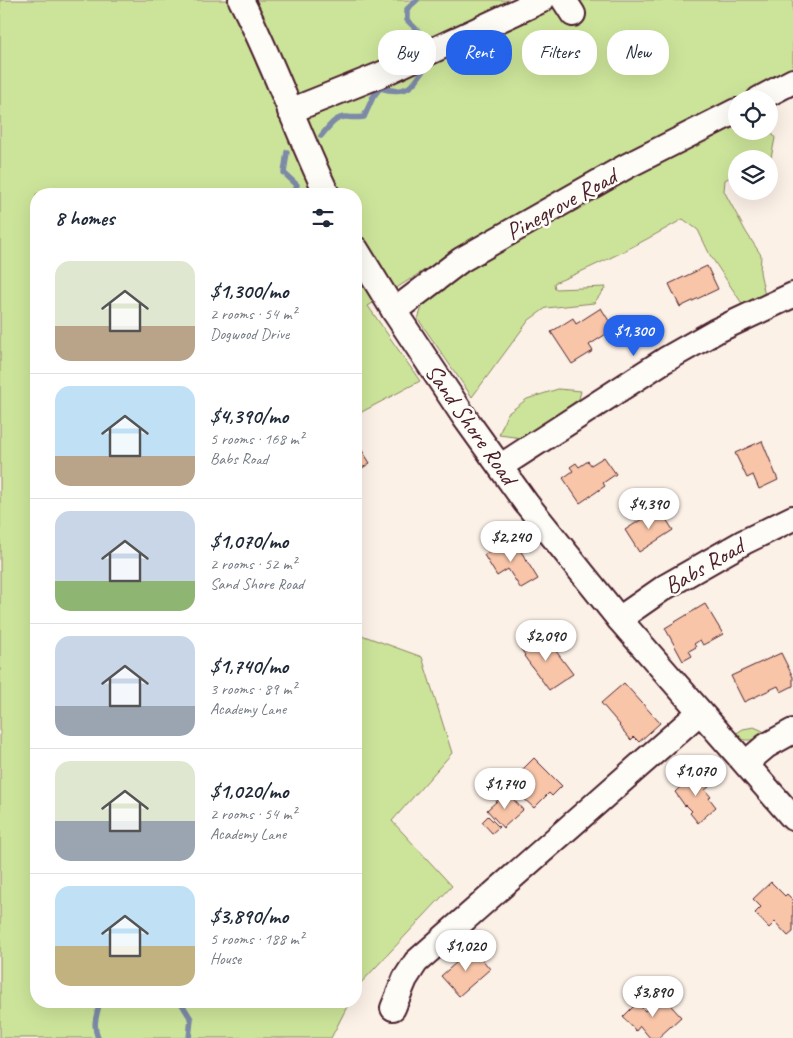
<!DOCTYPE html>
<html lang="en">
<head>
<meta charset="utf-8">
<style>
	body { margin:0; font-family:Caveat,sans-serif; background:#f2f2f3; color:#1f2937; height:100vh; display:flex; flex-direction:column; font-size:19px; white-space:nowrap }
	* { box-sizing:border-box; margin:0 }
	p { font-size:16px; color:#747a83 }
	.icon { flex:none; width:28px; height:28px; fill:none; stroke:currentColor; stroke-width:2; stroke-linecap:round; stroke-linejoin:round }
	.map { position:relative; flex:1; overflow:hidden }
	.side { position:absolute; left:30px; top:188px; width:332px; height:820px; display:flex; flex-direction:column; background:#fff; border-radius:20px; box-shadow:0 5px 20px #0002 }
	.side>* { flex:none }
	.guide { position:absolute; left:378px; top:30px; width:340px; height:45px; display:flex; gap:10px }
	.fabs { position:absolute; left:728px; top:90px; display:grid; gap:10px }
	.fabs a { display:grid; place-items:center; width:50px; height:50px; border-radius:50%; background:#fff; box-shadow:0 5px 20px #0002; font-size:25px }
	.price { position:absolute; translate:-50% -42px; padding:0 11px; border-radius:18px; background:#fff; color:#222; font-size:16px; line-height:32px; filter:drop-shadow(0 1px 2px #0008) }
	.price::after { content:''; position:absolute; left:50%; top:30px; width:15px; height:11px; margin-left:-8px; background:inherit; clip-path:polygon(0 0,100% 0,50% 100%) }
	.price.selected { background:#2563eb; color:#fff }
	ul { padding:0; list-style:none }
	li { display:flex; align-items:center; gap:15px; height:125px; padding:0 25px }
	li+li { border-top:1px solid #e0e1e3 }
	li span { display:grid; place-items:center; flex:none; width:140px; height:100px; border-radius:15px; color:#555 }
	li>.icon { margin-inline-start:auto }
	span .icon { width:60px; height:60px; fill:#fffc; stroke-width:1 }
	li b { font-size:21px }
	h2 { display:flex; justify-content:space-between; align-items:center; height:60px; padding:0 25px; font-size:21px }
	.tag { padding:0 18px; border-radius:20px; background:#fff; box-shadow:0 5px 20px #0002; font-size:18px; line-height:45px }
	.tag.selected { background:#2563eb; color:#fff }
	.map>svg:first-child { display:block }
	.green { fill:#cce49a; stroke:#8b8262 }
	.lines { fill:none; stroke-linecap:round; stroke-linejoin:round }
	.stream { stroke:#7b89a7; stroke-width:5.5 }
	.building { fill:#f8c5a9; stroke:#4a1f2b }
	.minor-casing { stroke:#4a1f2b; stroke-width:28 }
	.minor { stroke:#fdfcf7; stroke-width:24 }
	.labels { text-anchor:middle; stroke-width:5; stroke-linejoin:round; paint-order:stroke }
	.street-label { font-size:24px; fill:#4a1f2b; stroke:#fdfcf7 }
</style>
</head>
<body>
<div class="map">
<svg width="793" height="1038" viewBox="0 0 793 1038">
	<rect width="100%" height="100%" fill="#fcf1e7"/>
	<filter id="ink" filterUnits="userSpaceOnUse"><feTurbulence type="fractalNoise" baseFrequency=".02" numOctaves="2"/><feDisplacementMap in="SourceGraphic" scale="10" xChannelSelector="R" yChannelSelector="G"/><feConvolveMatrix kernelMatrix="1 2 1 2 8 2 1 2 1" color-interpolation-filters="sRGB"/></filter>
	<g filter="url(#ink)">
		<g class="green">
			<path d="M0 0H793V73L736 99 475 238 368 306 420 381 356 415V194H36V1001H350L331 1038H0Z"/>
			<path d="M736 120V131H769V128L775 138 771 158 736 159V174L725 180 724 191 746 232 761 255 760 272 765 296 743 305 710 255 698 230 683 219C641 243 599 265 554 283L555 289 606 287 594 303 546 308 529 320 472 397 418 319 425 298 468 263Z"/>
			<path d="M558 389 581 391 579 399 522 438 499 435 507 414 527 399Z"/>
			<path d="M356 633 422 657 452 753 392 821 452 886 359 985 356 991Z"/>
			<path d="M754 727 763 731 765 734C756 740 743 744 735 734L743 729Z"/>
		</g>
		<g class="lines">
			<g class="stream">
				<path d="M417 0 407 9V20L419 32 421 43"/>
				<path d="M321 136C328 128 335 116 347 117 354 118 357 118 364 117L373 97 380 88C406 95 414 88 426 65"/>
				<path d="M287 152 284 173 297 185 294 194"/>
				<path d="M180 1001 191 1019 189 1038"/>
				<path d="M98 1038C92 1024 97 1015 100 1001"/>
			</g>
		</g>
		<g class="building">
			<path d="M707 266 718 289 680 307 669 284Z"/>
			<path d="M601 308 614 329 589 345 593 351 572 364 551 332 573 318 576 324Z"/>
			<path d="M356 441 370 463 356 472Z"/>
			<path d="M762 441 778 480 759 489 753 475 747 478 735 453Z"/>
			<path d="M604 457 616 474 603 483 605 486 580 503 563 478 573 471 570 467 576 463 579 467 588 461 591 465Z"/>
			<path d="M659 508 673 530 639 552 625 530Z"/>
			<path d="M512 537 538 579 521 589 508 569 497 576 484 555Z"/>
			<path d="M705 604 723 634 703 645 700 640 694 644 696 647 689 651 692 656 683 661 665 628Z"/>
			<path d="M536 634 542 643 547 639 573 674 549 690 524 656 525 655 519 646Z"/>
			<path d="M781 653 793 677V686L781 692 778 686 744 702 731 676Z"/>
			<path d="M624 683 660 723 639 742 634 737 631 740 619 726 620 725 601 703Z"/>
			<path d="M534 758 562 786 552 796 549 793 534 808 517 792 526 783 518 774Z"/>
			<path d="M696 772 709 787 705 790 711 797 709 798 716 807 698 823 690 813 692 811 686 805 685 806 675 792Z"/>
			<path d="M507 792 523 810 503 828 487 810Z"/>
			<path d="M488 816 499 827 492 833 482 822Z"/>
			<path d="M771 882 785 896 787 894 793 900V932L788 936 775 922 769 928 755 913 761 907 753 899Z"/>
			<path d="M473 948 490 969 459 996 441 976Z"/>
			<path d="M663 997 681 1017 658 1038H650L640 1026 636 1031 623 1017 637 1003 645 1011 649 1008 651 1010 654 1008 653 1007Z"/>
		</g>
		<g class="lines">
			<g class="minor-casing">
				<g id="minor">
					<path d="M241 0C274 63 296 130 327 194"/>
					<path d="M564 0 573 14"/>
					<path d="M759 99 793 81"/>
					<path d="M290 111 380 75 542 0"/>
					<path d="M356 249 394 311 465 418 526 503 619 619 793 818"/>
					<path d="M394 311 461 260 627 166 736 111"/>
					<path d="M501 466 665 360 716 331 793 295"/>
					<path d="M619 619 665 587 744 542 793 518"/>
					<path d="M746 763 766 746 793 731"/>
					<path d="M393 1008 405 979 416 962 700 712"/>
				</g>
			</g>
			<use href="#minor" class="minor"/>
		</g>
	</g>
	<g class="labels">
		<g class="street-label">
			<text transform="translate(561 204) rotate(-29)" y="8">Pinegrove Road</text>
			<text transform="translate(471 424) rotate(55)" y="8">Sand Shore Road</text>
			<text transform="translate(704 566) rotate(-30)" y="8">Babs Road</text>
		</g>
	</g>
</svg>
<div class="fabs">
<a><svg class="icon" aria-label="locate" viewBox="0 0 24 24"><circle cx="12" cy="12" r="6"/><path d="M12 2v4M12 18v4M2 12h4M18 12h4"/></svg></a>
<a><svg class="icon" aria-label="layers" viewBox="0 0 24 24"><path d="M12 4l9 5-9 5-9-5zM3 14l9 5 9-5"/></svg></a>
</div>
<b class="price selected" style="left:634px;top:357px">$1,300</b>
<b class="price" style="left:649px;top:530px">$4,390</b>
<b class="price" style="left:511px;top:563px">$2,240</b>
<b class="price" style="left:546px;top:662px">$2,090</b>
<b class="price" style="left:696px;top:797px">$1,070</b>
<b class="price" style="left:505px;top:810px">$1,740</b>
<b class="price" style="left:466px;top:972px">$1,020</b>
<b class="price" style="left:653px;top:1018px">$3,890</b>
<div class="guide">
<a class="tag">Buy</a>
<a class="tag selected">Rent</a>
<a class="tag">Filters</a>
<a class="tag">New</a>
</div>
<section class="side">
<h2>8 homes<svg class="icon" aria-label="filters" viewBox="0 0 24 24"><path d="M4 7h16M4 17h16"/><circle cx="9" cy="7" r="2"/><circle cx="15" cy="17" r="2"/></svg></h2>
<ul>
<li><span style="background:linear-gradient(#dfe7d0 65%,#b9a48a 0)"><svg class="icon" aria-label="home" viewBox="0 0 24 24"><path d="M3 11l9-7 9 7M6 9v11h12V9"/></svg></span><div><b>$1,300/mo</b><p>2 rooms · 54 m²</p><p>Dogwood Drive</p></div></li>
<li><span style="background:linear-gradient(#bfe0f5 70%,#b9a48a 0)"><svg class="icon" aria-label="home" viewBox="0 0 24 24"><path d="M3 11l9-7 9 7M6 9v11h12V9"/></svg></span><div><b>$4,390/mo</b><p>5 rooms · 168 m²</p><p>Babs Road</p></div></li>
<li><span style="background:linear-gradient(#c9d6e8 70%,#8fb573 0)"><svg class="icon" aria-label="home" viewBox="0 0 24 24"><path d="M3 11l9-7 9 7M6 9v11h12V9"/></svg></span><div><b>$1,070/mo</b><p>2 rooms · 52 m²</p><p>Sand Shore Road</p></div></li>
<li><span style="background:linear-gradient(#c9d6e8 70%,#9aa5b1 0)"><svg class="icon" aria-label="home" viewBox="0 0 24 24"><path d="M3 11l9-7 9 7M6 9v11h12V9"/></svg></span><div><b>$1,740/mo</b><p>3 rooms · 89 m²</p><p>Academy Lane</p></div></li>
<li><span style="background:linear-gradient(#dfe7d0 60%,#9aa5b1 0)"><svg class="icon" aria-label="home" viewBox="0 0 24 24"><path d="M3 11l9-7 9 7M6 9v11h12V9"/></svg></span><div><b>$1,020/mo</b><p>2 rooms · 54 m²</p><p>Academy Lane</p></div></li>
<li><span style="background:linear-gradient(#bfe0f5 60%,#c2b280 0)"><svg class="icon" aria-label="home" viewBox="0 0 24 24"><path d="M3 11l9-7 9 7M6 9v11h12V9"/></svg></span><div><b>$3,890/mo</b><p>5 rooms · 188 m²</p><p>House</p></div></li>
</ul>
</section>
</div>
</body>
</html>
